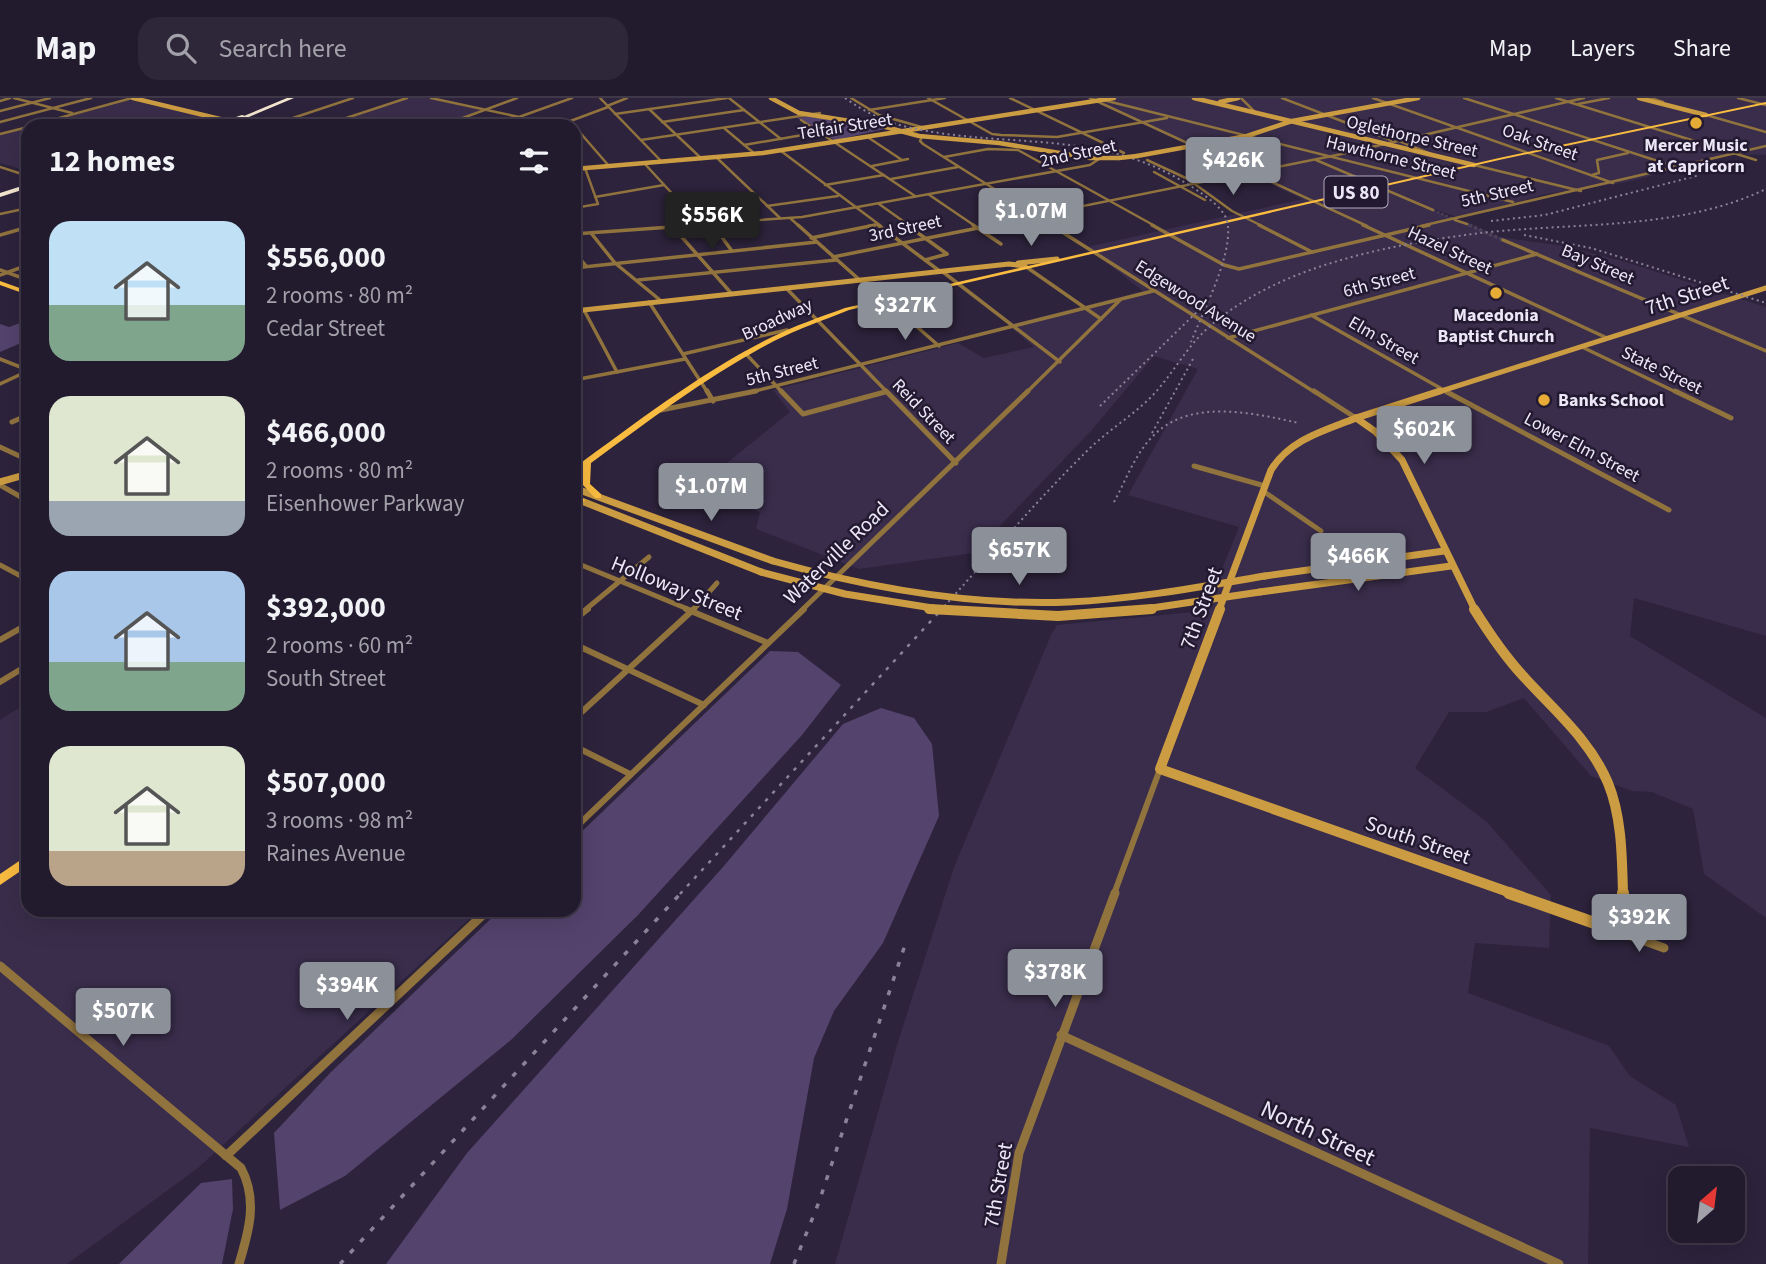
<!DOCTYPE html>
<html lang="en">
<head>
<meta charset="utf-8">
<style>
	body { margin:0; font-family:"Source Sans 3",sans-serif; background:#2e2739; color:#f1f3f6; height:100vh; display:flex; flex-direction:column; font-size:26px; white-space:nowrap }
	* { box-sizing:border-box; margin:0 }
	p { font-size:23px; color:#a2a1aa }
	.icon { flex:none; width:38px; height:38px; fill:none; stroke:currentColor; stroke-width:2; stroke-linecap:round; stroke-linejoin:round }
	.map { position:relative; flex:1; overflow:hidden }
	.side { position:absolute; left:21px; top:21px; width:560px; height:798px; display:flex; flex-direction:column; background:#221a2d; border-radius:21px; box-shadow:0 7px 28px #0002,0 0 0 2px #3f3849 }
	.side>* { flex:none }
	.needle { width:46px; rotate:28deg }
	.tools { position:absolute; left:1668px; top:1068px; display:grid; gap:14px }
	.tools a { display:grid; place-items:center; width:77px; height:77px; border-radius:14px; background:#221a2d; box-shadow:0 7px 28px #0002,0 0 0 2px #3f3849; font-size:35px }
	.price { position:absolute; translate:-50% -60px; padding:0 16px; border-radius:7px; background:#8c9099; color:#fff; font-size:23px; line-height:46px; filter:drop-shadow(0 2px 4px #0008) }
	.price::after { content:''; position:absolute; left:50%; top:42px; width:21px; height:16px; margin-left:-10px; background:inherit; clip-path:polygon(0 0,100% 0,50% 100%) }
	.price.current { background:#222; color:#fff }
	ul { padding:0; list-style:none }
	li { display:flex; align-items:center; gap:21px; height:175px; padding:0 28px }
	li span { display:grid; place-items:center; flex:none; width:196px; height:140px; border-radius:21px; color:#555 }
	li>.icon { margin-inline-start:auto }
	span .icon { width:84px; height:84px; fill:#fffc; stroke-width:1 }
	li b { font-size:30px }
	h2 { display:flex; justify-content:space-between; align-items:center; height:84px; padding:0 28px; font-size:30px }
	header { display:flex; align-items:center; gap:42px; box-sizing:border-box; height:98px; padding:0 35px; background:#221a2d; border-bottom:2px solid #3f3849 }
	header strong { font-size:33px }
	nav { display:flex; gap:38px; margin-inline-start:auto; font-size:24px }
	.search { width:490px; height:63px; background:#2e2739; display:flex; align-items:center; gap:18px; box-sizing:border-box; padding:0 24px; border-radius:21px; color:#a2a1aa; font-size:26px }
	.map>svg:first-child { display:block }
	.built { fill:#392d4b }
	.green { fill:#54436d }
	.lines { fill:none; stroke-linecap:round; stroke-linejoin:round }
	.street-tunnel-far1 { stroke:#4a4058; stroke-width:2.5; stroke-dasharray:2.5 2; stroke-linecap:butt }
	.street-tunnel { stroke:#4a4058; stroke-width:3.5; stroke-dasharray:3.5 2; stroke-linecap:butt }
	.street-far4 { stroke:#91733e; stroke-width:2.5 }
	.street-far3 { stroke:#91733e; stroke-width:3.5 }
	.street-far2 { stroke:#91733e; stroke-width:5 }
	.street-far1 { stroke:#91733e; stroke-width:6 }
	.street { stroke:#91733e; stroke-width:9 }
	.secondary-far4 { stroke:#cc9c42; stroke-width:4.5 }
	.secondary-far3 { stroke:#cc9c42; stroke-width:5 }
	.secondary-far2 { stroke:#cc9c42; stroke-width:7 }
	.secondary-far1 { stroke:#cc9c42; stroke-width:10 }
	.secondary { stroke:#cc9c42; stroke-width:12 }
	.primary { fill:#fabc40; fill-rule:evenodd }
	.highway { fill:#f4e6ce; fill-rule:evenodd }
	.rail-far2 { stroke:#8a8397; stroke-width:2; stroke-dasharray:2 3.5; stroke-linecap:butt }
	.rail-far1 { stroke:#8a8397; stroke-width:2.5; stroke-dasharray:3.5 7; stroke-linecap:butt }
	.rail { stroke:#8a8397; stroke-width:3.5; stroke-dasharray:5 10; stroke-linecap:butt }
	.secondary-bridge-far2 { stroke:#cc9c42; stroke-width:4.5 }
	.secondary-bridge-far1 { stroke:#cc9c42; stroke-width:7 }
	.secondary-bridge { stroke:#cc9c42; stroke-width:10 }
	.highway-bridge { stroke:#f4e6ce; stroke-width:6 }
	.poi-dot { fill:#e7ac36; stroke:#231a31; stroke-width:2.5 }
	.labels { text-anchor:middle; stroke-width:5; stroke-linejoin:round; paint-order:stroke }
	.far-street-label { font-size:18px; fill:#ece7f7; stroke:#231a31 }
	.far-poi-label { font-size:18px; font-weight:bold; fill:#ece7f7; stroke:#231a31 }
	.shield { fill:#231a31; stroke:#b0aabc; stroke-width:2 }
	.shield-label { font-size:19px; font-weight:bold; fill:#ece7f7 }
	.street-label { font-size:21px; fill:#ece7f7; stroke:#231a31 }
	.near-street-label { font-size:24px; fill:#ece7f7; stroke:#231a31 }
</style>
</head>
<body>
<header>
<strong>Map</strong>
<div class="search"><svg class="icon" aria-label="search" viewBox="0 0 24 24"><circle cx="10" cy="10" r="6"/><path d="M15 15l6 6"/></svg>Search here</div>
<nav><a>Map</a><a>Layers</a><a>Share</a></nav>
</header>
<div class="map">
<svg width="1766" height="1166" viewBox="0 0 1766 1166">
	<rect width="100%" height="100%" fill="#2d233c"/>
	<g class="built">
		<path d="M410 0H427L482 12 438 28H324Z"/>
		<path d="M1086 0H1766V57L1735 56 1627 84 1546 96 1460 120 1403 100 1498 139 1564 148 1626 164 1766 209V538L1634 500 1630 538 1766 620V820L1704 776 1693 711 1652 694 1632 693 1591 678 1524 600 1486 614H1449L1415 670 1486 723 1551 797 1549 850 1475 845 1468 895 1609 948 1630 978 1676 1007 1689 1049 1590 1030 1588 1166H835L897 947 954 769 1051 537 1057 527 1205 513 1239 429 1128 397 1198 271 1154 258 1091 333 974 455 859 471 756 431 760 414 693 392 790 314 773 292 958 245 984 260 1034 249 1008 227 1143 193 1087 149 1303 101Z"/>
		<path d="M129 2 218 22 200 28H33Z"/>
		<path d="M28 29V73L0 65V37Z"/>
		<path d="M28 604V812H479L198 1070 67 1166H0V622Z"/>
	</g>
	<g class="green">
		<path d="M808 18 885 31 835 42 797 20Z"/>
		<path d="M28 222V242L0 254V226L9 229Z"/>
		<path d="M770 553 798 554 841 587 802 637 638 817 511 942 345 1078 280 1112 274 1035 330 975 500 812H574V741Z"/>
		<path d="M881 610 914 620 932 646 939 718 883 845 834 913 814 960 787 1111 770 1166H386L467 1055 723 769 843 626Z"/>
		<path d="M232 1081 233 1111 222 1166H119L201 1085Z"/>
	</g>
	<g class="lines">
		<g class="street-tunnel-far1">
			<path d="M1433 112 1455 122"/>
			<path d="M1467 126 1472 128"/>
		</g>
		<path class="street-tunnel" d="M1469 127 1503 142"/>
		<g class="street-far4">
			<path d="M14 0 72 15"/>
			<path d="M431 0 519 19 572 0"/>
			<path d="M600 0 662 64"/>
			<path d="M729 0 781 41"/>
			<path d="M851 0 879 17 925 30"/>
			<path d="M928 0 992 36 1001 37 1057 39 1167 20"/>
			<path d="M1010 0 1124 55"/>
			<path d="M1090 0 1367 128"/>
			<path d="M1241 0 1256 15"/>
			<path d="M1282 0 1391 42"/>
			<path d="M1373 0 1613 85"/>
			<path d="M1464 0 1676 69"/>
			<path d="M1556 0 1756 62"/>
			<path d="M1651 0 1663 4"/>
			<path d="M1738 0 1766 7"/>
			<path d="M1103 2 1513 104"/>
			<path d="M0 3 10 0"/>
			<path d="M1578 6 1609 0"/>
			<path d="M607 8 627 0"/>
			<path d="M649 11 702 61"/>
			<path d="M869 12 945 0"/>
			<path d="M0 13 50 0"/>
			<path d="M615 16 727 0"/>
			<path d="M1706 17 1766 34"/>
			<path d="M801 22 915 98"/>
			<path d="M570 23 609 68"/>
			<path d="M0 24 91 0"/>
			<path d="M662 24 744 12"/>
			<path d="M30 28 132 0"/>
			<path d="M269 28 353 0"/>
			<path d="M322 28 407 0"/>
			<path d="M441 28 517 0"/>
			<path d="M465 28H489"/>
			<path d="M557 28 608 9"/>
			<path d="M724 30 755 56"/>
			<path d="M0 36 28 29"/>
			<path d="M866 38 902 62"/>
			<path d="M922 39 920 43 923 46 1053 128"/>
			<path d="M641 42 820 15"/>
			<path d="M1397 42 1433 57"/>
			<path d="M744 47 820 34"/>
			<path d="M781 53 881 128"/>
			<path d="M716 59 780 120"/>
			<path d="M944 59 988 51 1018 52 1155 128"/>
			<path d="M1147 62 1188 81 1232 113 1262 128"/>
			<path d="M1316 62 1433 112"/>
			<path d="M644 65 701 127"/>
			<path d="M1474 67 1581 93"/>
			<path d="M872 68 908 61"/>
			<path d="M0 69 28 78"/>
			<path d="M1154 74 1205 102"/>
			<path d="M1592 77 1599 75 1597 62 1628 55"/>
			<path d="M891 81 958 69"/>
			<path d="M825 87 884 77"/>
			<path d="M928 96 975 128"/>
			<path d="M595 99 664 87"/>
			<path d="M879 106 910 128"/>
			<path d="M767 108 838 98"/>
			<path d="M574 110 598 106 585 70"/>
			<path d="M0 116 28 110"/>
			<path d="M790 120 799 128"/>
			<path d="M1455 122 1467 126"/>
			<path d="M712 126 714 128"/>
			<path d="M675 128 802 119 1090 67 1099 61"/>
			<path d="M868 128 875 127"/>
			<path d="M984 128 1337 57 1584 0"/>
			<path d="M1421 128 1766 48"/>
		</g>
		<g class="street-far3">
			<path d="M713 127 732 153"/>
			<path d="M798 127 881 201"/>
			<path d="M878 127 941 174"/>
			<path d="M907 127 947 156"/>
			<path d="M973 127 1001 146"/>
			<path d="M1051 127 1316 295"/>
			<path d="M1152 127 1224 167 1239 171 1429 127"/>
			<path d="M1259 127 1312 154"/>
			<path d="M1363 127 1607 240"/>
			<path d="M673 129 731 195"/>
			<path d="M591 135 615 165 660 202"/>
			<path d="M574 136 699 127"/>
			<path d="M0 137 28 129"/>
			<path d="M811 140 875 127"/>
			<path d="M1503 142 1766 253"/>
			<path d="M574 154 586 168"/>
			<path d="M833 159 993 127"/>
			<path d="M925 162 947 156"/>
			<path d="M1025 168 1101 221"/>
			<path d="M574 170 817 144"/>
			<path d="M0 172 28 182"/>
			<path d="M943 174 1060 264"/>
			<path d="M0 177 28 167"/>
			<path d="M638 182 836 162"/>
			<path d="M786 190 888 295"/>
			<path d="M884 200 939 248"/>
			<path d="M649 204 708 295"/>
			<path d="M584 212 617 274"/>
			<path d="M1311 217 1449 295"/>
			<path d="M1228 240 1537 156"/>
			<path d="M1582 249 1678 295"/>
			<path d="M745 255 783 295"/>
			<path d="M683 256 787 232"/>
			<path d="M0 261 28 272"/>
			<path d="M574 282 685 261"/>
			<path d="M0 286 28 273"/>
			<path d="M747 295 1153 193"/>
			<path d="M881 295 885 294"/>
			<path d="M1026 295 1120 202"/>
		</g>
		<g class="street-far2">
			<path d="M707 293 713 303"/>
			<path d="M781 293 803 316 885 294"/>
			<path d="M886 293 956 365"/>
			<path d="M1314 293 1356 320"/>
			<path d="M1445 293 1669 412"/>
			<path d="M1675 293 1731 320"/>
			<path d="M661 312 756 293"/>
			<path d="M12 324 28 317"/>
			<path d="M0 349 28 362"/>
			<path d="M1194 368 1265 388"/>
			<path d="M0 387 28 403"/>
			<path d="M1263 393 1321 433"/>
			<path d="M574 464 690 512"/>
			<path d="M0 467 28 482"/>
			<path d="M585 512 649 459"/>
			<path d="M693 512 717 485"/>
			<path d="M802 512 1028 293"/>
		</g>
		<g class="street-far1">
			<path d="M686 511 768 545"/>
			<path d="M574 522 588 511"/>
			<path d="M0 542 28 526"/>
			<path d="M574 546 704 607"/>
			<path d="M0 584 28 567"/>
			<path d="M574 621 694 511"/>
			<path d="M574 648 630 676"/>
			<path d="M574 731 804 511"/>
			<path d="M1114 796 1160 671"/>
		</g>
		<g class="street">
			<path d="M1623 835 1664 850"/>
			<path d="M0 868 241 1070C258 1102 249 1133 239 1166"/>
			<path d="M1061 937 1559 1166"/>
			<path d="M226 1058 488 812"/>
			<path d="M1001 1166 1019 1055 1115 795"/>
		</g>
		<g class="secondary-far4">
			<path d="M133 0 249 28"/>
			<path d="M771 0 799 15 882 28 919 38 999 45 1090 60H1119"/>
			<path d="M1194 0 1474 67"/>
			<path d="M1639 0 1706 17"/>
			<path d="M1220 4 1238 0"/>
			<path d="M1137 58 1247 38 1292 23 1418 0"/>
			<path d="M574 71 763 55 1114 0"/>
		</g>
		<g class="secondary-far3">
			<path d="M1018 165 1057 161"/>
			<path d="M574 213 1009 166 1025 168"/>
			<path d="M1435 295 1766 190"/>
		</g>
		<g class="secondary-far2">
			<path d="M1356 320 1376 334 1402 362 1475 512"/>
			<path d="M1356 320 1440 293"/>
			<path d="M0 384 28 376"/>
			<path d="M574 390 773 463"/>
			<path d="M574 400 761 474"/>
			<path d="M1265 478 1444 453"/>
			<path d="M1260 494 1451 468"/>
			<path d="M1219 512 1271 372C1290 341 1324 333 1356 320"/>
		</g>
		<g class="secondary-far1">
			<path d="M1220 511 1160 671 1514 796"/>
			<path d="M1474 511C1489 535 1505 559 1525 580 1555 613 1590 642 1608 685 1622 719 1622 760 1623 796"/>
		</g>
		<path class="secondary" d="M1509 795 1623 835V795"/>
		<g class="primary">
			<path d="M1766 4V6L1499 62 849 212C824 222 798 231 774 243 709 277 650 322 591 365L590 386 601 396V400H595L582 386 583 371 574 376V370C637 324 700 275 770 240 794 228 820 219 845 210L1499 60Z"/>
			<path d="M0 183 28 193V197L0 187Z"/>
			<path d="M574 400 584 401 585 403 581 405 574 404Z"/>
			<path d="M28 757V768L0 787V776Z"/>
		</g>
		<g class="highway">
			<path d="M287 0H294L244 21 239 20Z"/>
			<path d="M218 24 220 27 208 28 209 27Z"/>
			<path d="M28 86V90L0 99V95Z"/>
		</g>
		<g class="rail-far2">
			<path d="M845 0C866 15 887 25 912 30 1013 52 1106 29 1198 93 1210 101 1227 113 1228 128 1231 161 1203 213 1191 244"/>
			<path d="M1491 123 1545 117 1700 77"/>
			<path d="M1524 137 1591 150 1766 205"/>
			<path d="M1100 308 1199 212"/>
			<path d="M1152 335 1193 261"/>
			<path d="M1114 404C1126 382 1135 356 1153 338 1190 300 1253 315 1299 325"/>
			<path d="M941 512C989 459 1036 403 1087 353 1106 334 1129 320 1148 302 1171 280 1185 250 1209 229 1276 170 1379 149 1465 137 1564 123 1674 135 1766 91"/>
		</g>
		<path class="rail-far1" d="M680 796 942 511"/>
		<g class="rail">
			<path d="M340 1166 681 795"/>
			<path d="M794 1166 819 1104 907 841"/>
		</g>
		<path class="secondary-bridge-far2" d="M1119 60 1137 58"/>
		<g class="secondary-bridge-far1">
			<path d="M773 463C869 490 968 508 1069 504 1135 501 1200 489 1265 478"/>
			<path d="M761 474 845 496 945 512"/>
			<path d="M1138 512 1260 494"/>
		</g>
		<path class="secondary-bridge" d="M929 511 1058 518 1152 511"/>
		<path class="highway-bridge" d="M222 27 242 20"/>
	</g>
	<g class="poi-dot">
		<circle cx="1696" cy="25" r="7"/>
		<circle cx="1496" cy="195" r="7"/>
		<circle cx="1544" cy="302" r="7"/>
	</g>
	<g class="labels">
		<g class="far-street-label">
			<text transform="translate(845 28) rotate(-9)" y="6">Telfair Street</text>
			<text transform="translate(1412 38) rotate(13)" y="6">Oglethorpe Street</text>
			<text transform="translate(1540 44) rotate(19)" y="6">Oak Street</text>
			<text transform="translate(1078 55) rotate(-12)" y="6">2nd Street</text>
			<text transform="translate(1391 59) rotate(14)" y="6">Hawthorne Street</text>
			<text transform="translate(1497 95) rotate(-13)" y="6">5th Street</text>
			<text transform="translate(905 130) rotate(-12)" y="6">3rd Street</text>
			<text transform="translate(1450 152) rotate(25)" y="6">Hazel Street</text>
			<text transform="translate(1598 166) rotate(23)" y="6">Bay Street</text>
			<text transform="translate(1379 184) rotate(-15)" y="6">6th Street</text>
			<text transform="translate(1196 203) rotate(32)" y="6">Edgewood Avenue</text>
			<text transform="translate(777 221) rotate(-25)" y="6">Broadway</text>
			<text transform="translate(1384 242) rotate(30)" y="6">Elm Street</text>
			<text transform="translate(1662 272) rotate(26)" y="6">State Street</text>
			<text transform="translate(782 273) rotate(-14)" y="6">5th Street</text>
			<text transform="translate(924 313) rotate(46)" y="6">Reid Street</text>
			<text transform="translate(1582 349) rotate(28)" y="6">Lower Elm Street</text>
		</g>
		<g class="far-poi-label">
			<text x="1696" y="53">Mercer Music<tspan x="1696" dy="21">at Capricorn</tspan></text>
			<text x="1496" y="223">Macedonia<tspan x="1496" dy="21">Baptist Church</tspan></text>
			<text x="1558" y="308" text-anchor="start">Banks School</text>
		</g>
		<rect class="shield" x="1324.5" y="78.5" width="63" height="31" rx="5"/>
		<g class="shield-label">
			<text x="1356" y="101">US 80</text>
		</g>
		<g class="street-label">
			<text transform="translate(1687 197) rotate(-18)" y="7">7th Street</text>
			<text transform="translate(836 455) rotate(-44)" y="7">Waterville Road</text>
			<text transform="translate(677 490) rotate(22)" y="7">Holloway Street</text>
			<text transform="translate(1201 510) rotate(-70)" y="7">7th Street</text>
			<text transform="translate(1418 742) rotate(19)" y="7">South Street</text>
			<text transform="translate(998 1087) rotate(-80)" y="7">7th Street</text>
		</g>
		<g class="near-street-label">
			<text transform="translate(1318 1035) rotate(25)" y="8">North Street</text>
		</g>
	</g>
</svg>
<div class="tools">
<a><svg class="needle" viewBox="-14 -14 28 28"><path d="M0-13l5 13h-10z" fill="#e53935"/><path d="M0 13l5-13h-10z" fill="#a2a1aa"/></svg></a>
</div>
<b class="price" style="left:1233px;top:99px">$426K</b>
<b class="price" style="left:1031px;top:150px">$1.07M</b>
<b class="price current" style="left:712px;top:154px">$556K</b>
<b class="price" style="left:905px;top:244px">$327K</b>
<b class="price" style="left:1424px;top:368px">$602K</b>
<b class="price" style="left:711px;top:425px">$1.07M</b>
<b class="price" style="left:1019px;top:489px">$657K</b>
<b class="price" style="left:1358px;top:495px">$466K</b>
<b class="price" style="left:1639px;top:856px">$392K</b>
<b class="price" style="left:1055px;top:911px">$378K</b>
<b class="price" style="left:347px;top:924px">$394K</b>
<b class="price" style="left:123px;top:950px">$507K</b>
<section class="side">
<h2>12 homes<svg class="icon" aria-label="filters" viewBox="0 0 24 24"><path d="M4 7h16M4 17h16"/><circle cx="9" cy="7" r="2"/><circle cx="15" cy="17" r="2"/></svg></h2>
<ul>
<li><span style="background:linear-gradient(#bfe0f5 60%,#7fa58c 0)"><svg class="icon" aria-label="home" viewBox="0 0 24 24"><path d="M3 11l9-7 9 7M6 9v11h12V9"/></svg></span><div><b>$556,000</b><p>2 rooms · 80 m²</p><p>Cedar Street</p></div></li>
<li><span style="background:linear-gradient(#dfe7d0 75%,#9aa5b1 0)"><svg class="icon" aria-label="home" viewBox="0 0 24 24"><path d="M3 11l9-7 9 7M6 9v11h12V9"/></svg></span><div><b>$466,000</b><p>2 rooms · 80 m²</p><p>Eisenhower Parkway</p></div></li>
<li><span style="background:linear-gradient(#a9c7e8 65%,#7fa58c 0)"><svg class="icon" aria-label="home" viewBox="0 0 24 24"><path d="M3 11l9-7 9 7M6 9v11h12V9"/></svg></span><div><b>$392,000</b><p>2 rooms · 60 m²</p><p>South Street</p></div></li>
<li><span style="background:linear-gradient(#dfe7d0 75%,#b9a48a 0)"><svg class="icon" aria-label="home" viewBox="0 0 24 24"><path d="M3 11l9-7 9 7M6 9v11h12V9"/></svg></span><div><b>$507,000</b><p>3 rooms · 98 m²</p><p>Raines Avenue</p></div></li>
</ul>
</section>
</div>
</body>
</html>
